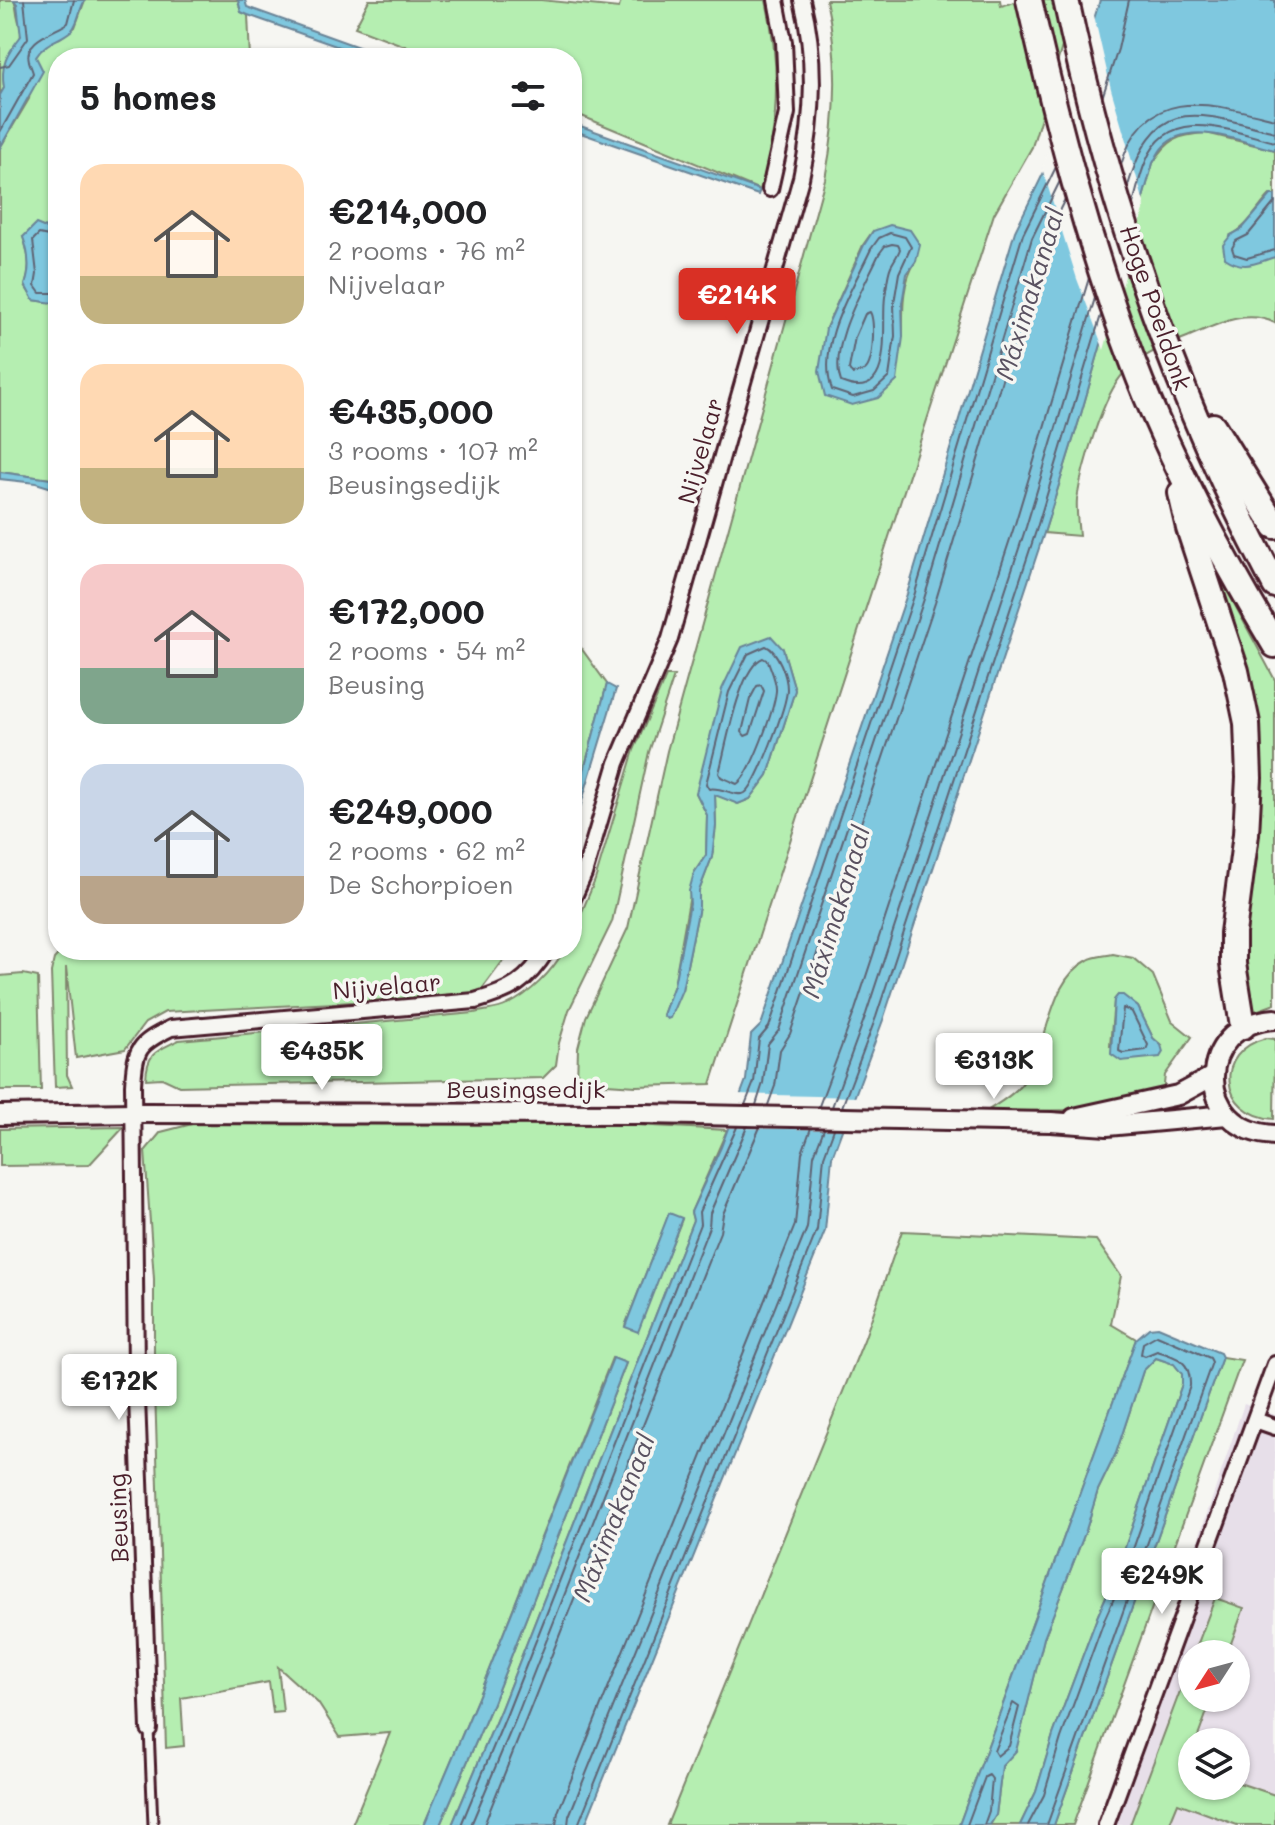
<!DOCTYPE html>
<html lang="en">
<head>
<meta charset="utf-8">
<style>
	body { margin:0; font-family:Mali,sans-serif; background:#f2f2f2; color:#202124; height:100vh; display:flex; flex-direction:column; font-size:30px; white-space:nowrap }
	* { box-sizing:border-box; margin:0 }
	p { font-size:26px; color:#757577 }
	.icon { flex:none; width:44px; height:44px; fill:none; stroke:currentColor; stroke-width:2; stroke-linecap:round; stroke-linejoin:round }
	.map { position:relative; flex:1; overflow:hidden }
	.side { position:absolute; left:48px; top:48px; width:534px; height:912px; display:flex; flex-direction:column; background:#fff; border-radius:32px; box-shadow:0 2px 6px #0004 }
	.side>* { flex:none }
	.needle { width:52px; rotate:234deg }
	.tools { position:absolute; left:1178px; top:1640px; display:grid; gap:16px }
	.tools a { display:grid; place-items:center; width:72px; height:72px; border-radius:50%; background:#fff; box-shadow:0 2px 6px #0004; font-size:40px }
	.price { position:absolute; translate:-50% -68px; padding:0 18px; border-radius:8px; background:#fff; color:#222; font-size:26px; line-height:52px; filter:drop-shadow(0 2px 4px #0008) }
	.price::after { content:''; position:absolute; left:50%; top:48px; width:24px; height:18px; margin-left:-12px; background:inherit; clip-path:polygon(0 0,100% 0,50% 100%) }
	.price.selected { background:#d93025; color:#fff }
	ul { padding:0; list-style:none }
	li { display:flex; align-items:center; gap:24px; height:200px; padding:0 32px }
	li span { display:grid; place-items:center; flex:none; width:224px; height:160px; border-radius:24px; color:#555 }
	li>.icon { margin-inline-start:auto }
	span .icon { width:96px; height:96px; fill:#fffc; stroke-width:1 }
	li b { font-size:34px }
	h2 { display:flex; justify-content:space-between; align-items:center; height:96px; padding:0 32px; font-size:34px }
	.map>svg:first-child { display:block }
	.built { fill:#e7dfe9; fill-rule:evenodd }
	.green { fill:#b5eeb1; stroke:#80866e; stroke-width:2; fill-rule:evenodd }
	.water { fill:#7fc8df; stroke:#6a8497; stroke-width:2 }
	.pier { fill:#f6f6f2 }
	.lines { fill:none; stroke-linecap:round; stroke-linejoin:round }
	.shore { stroke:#5f6373; stroke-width:2 }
	.service-casing { stroke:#4a1f2b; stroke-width:13 }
	.minor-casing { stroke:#4a1f2b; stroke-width:20 }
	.tertiary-casing { stroke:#4a1f2b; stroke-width:24 }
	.trunk-casing { stroke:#4a1f2b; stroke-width:30 }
	.service { stroke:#f6f6f2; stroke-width:7 }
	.minor { stroke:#f6f6f2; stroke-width:14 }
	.tertiary { stroke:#f6f6f2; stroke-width:18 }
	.trunk { stroke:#f6f6f2; stroke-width:24 }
	.labels { text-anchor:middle; stroke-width:7; stroke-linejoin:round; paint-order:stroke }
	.street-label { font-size:24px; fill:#4a1f2b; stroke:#f6f6f2 }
	.water-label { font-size:26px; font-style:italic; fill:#5a5261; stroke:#f6f6f2 }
</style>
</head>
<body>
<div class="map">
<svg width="1275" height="1825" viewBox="0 0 1275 1825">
	<rect width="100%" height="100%" fill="#f6f6f2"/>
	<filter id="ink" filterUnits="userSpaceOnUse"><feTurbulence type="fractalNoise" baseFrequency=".0125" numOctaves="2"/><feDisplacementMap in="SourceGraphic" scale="16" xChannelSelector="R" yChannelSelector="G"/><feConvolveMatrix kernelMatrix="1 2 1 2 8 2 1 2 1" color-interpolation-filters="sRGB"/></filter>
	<g filter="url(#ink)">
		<path class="built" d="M1244 1404 1275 1415V1825H1102ZM1192 1654H1236V1698H1192ZM1192 1742H1236V1786H1192Z"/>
		<g class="green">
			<path d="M0 0H14C17 6 16 11 18 18 19 24 21 25 21 31 22 52 0 52 4 88L0 95Z"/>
			<path d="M85 0H238L241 12 248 15 250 58H58V233L57 231 23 237C29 254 31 269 25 286L34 300 53 303 58 297V480L0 472V148L29 99 36 57 44 44 60 38 75 27Z"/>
			<path d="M369 0H541L619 8 621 0H766C780 63 780 128 760 190L572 112V58H436L355 27Z"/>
			<path d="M826 0H1000L1001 6 1021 0H1076L1032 147 994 214 711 1084 636 1086 577 1082 578 1048 586 1017 628 928 667 751 825 179C837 119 840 60 826 0ZM873 231 916 261C901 284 903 310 903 337L826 328 863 245ZM783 649 795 690 768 775 750 799 738 804 715 794 716 826 712 857 699 891V907L682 990 663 1015 674 985 694 873 706 855 707 815 696 793Z"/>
			<path d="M1206 133 1275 150V195H1270C1257 208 1248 227 1231 235L1275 257V323C1250 310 1224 321 1199 332 1174 343 1143 352 1124 373 1103 394 1082 468 1077 499 1076 511 1078 524 1079 536L1044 533 1081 414 1153 163C1168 139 1177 135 1206 133Z"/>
			<path d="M1214 566 1275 680V1004L1245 1015 1239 984 1256 781Z"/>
			<path d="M572 647 581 648 607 684 572 815Z"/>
			<path d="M666 676H674L649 752 612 922 569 1010 559 1043 556 1065 543 1078 179 1086 162 1078 146 1079C147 1052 157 1051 179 1040L474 1013C485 1010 498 1010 507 1005 530 994 552 972 564 950H572V936L595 880 634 750Z"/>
			<path d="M62 950 65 954V950H511L482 989 466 996 165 1012 145 1023 125 1049 76 1058 66 967 67 1075 72 1086 55 1087 51 972 54 959Z"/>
			<path d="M1113 954 1133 958 1153 975 1172 1021 1192 1037 1165 1075 1163 1094 1077 1110 985 1112C997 1104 1011 1097 1021 1085 1051 1051 1044 983 1088 960 1095 956 1105 956 1113 954ZM1118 995 1138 1007 1153 1038 1161 1045 1110 1046 1114 1000Z"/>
			<path d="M23 974 38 977 41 1090H0V976Z"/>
			<path d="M1266 1038 1275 1039 1274 1119C1219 1114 1213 1052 1266 1038Z"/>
			<path d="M196 1123 617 1124 727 1130 691 1212 693 1220 500 1711 452 1825H440L492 1705 626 1363 612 1358 477 1700 424 1825H352L390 1733 340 1737 318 1703 278 1667 283 1712 273 1713 269 1682 181 1698 184 1746 166 1748 154 1357V1279L145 1151 161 1132ZM669 1214 682 1219 637 1331 625 1326Z"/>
			<path d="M124 1127 89 1165 0 1166V1129Z"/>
			<path d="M902 1231 1096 1240 1121 1276 1111 1324 1136 1339 959 1825H667L864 1340Z"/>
			<path d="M1222 1357 1242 1360 1073 1825H1054Z"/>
			<path d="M1156 1358 1174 1364 1182 1374V1384L1115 1576 1098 1615 1053 1735 1036 1792 1020 1825H990L996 1815 1002 1766 1016 1750 1044 1638 1086 1530 1098 1490 1116 1453 1143 1371Z"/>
			<path d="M1215 1598 1244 1608 1227 1654H1194Z"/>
			<path d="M1192 1659V1698H1212L1196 1742H1192L1188 1764 1192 1766V1786H1236V1782L1275 1795V1825H1237L1178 1803 1169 1825H1130Z"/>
		</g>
		<g class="water">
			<path d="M14 0H85C79 9 79 22 72 30 58 42 47 40 36 57L43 71 0 148V95L4 88C0 65 7 54 21 36L17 4Z"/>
			<path d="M238 0H245L247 7 389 58H370L248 15 241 12Z"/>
			<path d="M1100 0H1275V150C1244 143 1189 118 1163 147 1159 151 1156 158 1153 163L1081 414 1044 533 883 1020 832 1157 825 1231 585 1825H452L500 1711 693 1220 691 1212 721 1147 746 1080 751 1035 761 1025 907 594 1015 231 1048 164Z"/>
			<path d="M572 123 760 190 758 195 572 130Z"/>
			<path d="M1271 195H1275V257C1255 263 1244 271 1225 258L1223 245 1231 235 1242 229Z"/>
			<path d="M36 224 58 233V297L53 303 33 300 25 285C31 269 29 253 23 237Z"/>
			<path d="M890 225 910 230 920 245 916 261 907 274 902 303 903 337 897 381 878 398 852 405 825 396 819 371 826 328 864 245 873 231Z"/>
			<path d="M0 472 58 480V490L36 483 0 479Z"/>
			<path d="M771 636 783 649 795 690 768 775 750 799 738 804 715 795 716 826 712 857 699 891V907L682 990 670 1018 667 1019 663 1015 674 985 690 904 689 891 694 873 706 855 707 815 696 793 722 689 742 647Z"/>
			<path d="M607 684 616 689 572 834V815Z"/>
			<path d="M1118 995H1123L1138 1007 1153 1038 1161 1045 1163 1052 1160 1057 1121 1061 1111 1054 1114 1000Z"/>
			<path d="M669 1213 682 1218 638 1332 625 1327Z"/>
			<path d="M1158 1327 1220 1353 1222 1357 1054 1825H1020L1036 1792 1053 1735 1098 1615 1115 1576 1182 1384V1374L1174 1364 1156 1358 1143 1371 1116 1453 1098 1490 1086 1530 1044 1638 1016 1751 1002 1766 996 1815 990 1825H959L1136 1339 1149 1328Z"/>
			<path d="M613 1358 626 1363 492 1705 440 1825H424L477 1700Z"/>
		</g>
		<g class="pier">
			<path d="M1093 11 1111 89 1145 206 1104 350 1077 279 1042 168Z"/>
			<path d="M736 1094 859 1097 846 1130 724 1128Z"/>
		</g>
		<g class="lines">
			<g class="shore">
				<path d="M0 67 9 65 28 38 24 0"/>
				<path d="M1103 95 1118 49 1129 0"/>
				<path d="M0 132 33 73C32 69 30 65 29 61 23 40 55 32 68 23L74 0"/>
				<path d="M1121 165C1145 82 1213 104 1275 119"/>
				<path d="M1128 186C1155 92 1198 113 1275 132"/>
				<path d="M1275 202 1248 235 1236 241 1232 248 1234 254 1247 258 1275 250"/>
				<path d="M1133 204C1137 190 1140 174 1146 161 1169 104 1231 131 1275 142"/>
				<path d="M890 233 905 237 911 247 899 273 894 303 895 336 889 377 874 391 853 397 832 390C816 344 852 290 871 249L879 238Z"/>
				<path d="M58 238 39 234 33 240 37 274 35 286 40 293H58"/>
				<path d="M892 244 898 245 900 249C898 255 894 260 891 266 887 275 887 287 885 297 881 325 896 405 841 382 828 346 864 287 879 254L885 246Z"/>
				<path d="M870 312C875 321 874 363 865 370 862 372 856 373 852 374L849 369 855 337 865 314Z"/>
				<path d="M766 646C778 651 787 676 787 689 787 705 757 785 745 793 737 798 721 786 709 789L706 784 729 692 748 654Z"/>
				<path d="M763 658 768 661C771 670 777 682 776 691 774 710 751 775 737 784L721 777 719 773C726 748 739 667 763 658Z"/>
				<path d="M761 685 764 691 750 734 745 736 742 732 750 699 757 686Z"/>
				<path d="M1123 1008 1132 1012 1148 1045 1146 1050 1123 1053 1119 1051Z"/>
				<path d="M745 1105 754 1082 759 1039 769 1027 914 596 1023 234 1056 167"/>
				<path d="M756 1105 763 1083 768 1044 779 1030 924 599 1032 238 1060 181"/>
				<path d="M768 1105 775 1086 780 1050 790 1034 935 603 1043 243 1065 199"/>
				<path d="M819 1106 855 1010 1015 524 1089 278"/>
				<path d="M832 1107 866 1014 1026 527 1095 298"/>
				<path d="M842 1107 876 1017 1036 531 1101 315"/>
				<path d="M1013 1703 1019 1707 1009 1746 997 1756 994 1751Z"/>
				<path d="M461 1825 507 1714 700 1224 699 1212 737 1127"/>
				<path d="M471 1825 516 1718 709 1227 710 1213 747 1127"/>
				<path d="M484 1825 720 1232 723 1214 760 1127"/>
				<path d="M556 1825 558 1812 795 1225 802 1153 811 1128"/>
				<path d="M568 1825 569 1816 807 1228 814 1155 824 1129"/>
				<path d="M578 1825 817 1230 824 1156 834 1129"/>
				<path d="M967 1825 985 1777 989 1775 992 1779 989 1811 984 1825"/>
				<path d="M1028 1825 1044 1795 1061 1738 1105 1618 1123 1578 1190 1386C1191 1361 1178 1357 1157 1351L1145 1356 1141 1354 1143 1343 1157 1335 1210 1358 1212 1362 1047 1825"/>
			</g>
			<g class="service-casing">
				<path id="service" d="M149 1729 153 1825"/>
			</g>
			<g class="minor-casing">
				<g id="minor">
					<path d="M770 189 787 113 784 42 776 0"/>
					<path d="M572 901 584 874 617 763 670 639 801 178C814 119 817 60 802 0"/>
					<path d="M1255 1420 1275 1427"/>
					<path d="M149 1729 136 1370 133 1085C135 1049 138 1044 171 1028L475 1001C511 991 527 982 547 950"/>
					<path d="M1106 1825 1275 1364"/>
				</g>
			</g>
			<g class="tertiary-casing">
				<g id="tertiary">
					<path d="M1275 1019C1193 1024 1194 1132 1275 1135"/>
					<path d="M0 1115 135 1113 644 1114 1051 1122 1107 1126 1227 1115"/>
					<path d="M1074 1118 1178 1095 1213 1076"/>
				</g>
			</g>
			<g class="trunk-casing">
				<g id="trunk">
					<path d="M1029 0C1057 123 1088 244 1133 362 1170 460 1221 555 1275 645"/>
					<path d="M1066 0C1109 204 1177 401 1275 585"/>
					<path d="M1213 426 1275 526"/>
					<path d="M1181 493 1189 528 1236 671 1247 723 1249 778 1246 834 1233 933V964L1243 1026"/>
				</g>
			</g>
			<use href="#service" class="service"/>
			<use href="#minor" class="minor"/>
			<use href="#tertiary" class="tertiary"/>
			<use href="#trunk" class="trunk"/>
		</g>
	</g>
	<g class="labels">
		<g class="street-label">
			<text transform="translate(1155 308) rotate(71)" y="8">Hoge Poeldonk</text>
			<text transform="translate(701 451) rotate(-74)" y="8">Nijvelaar</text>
			<text transform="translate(387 987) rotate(-5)" y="8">Nijvelaar</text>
			<text x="526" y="1098">Beusingsedijk</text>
			<text transform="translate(119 1518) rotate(-92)" y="8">Beusing</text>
		</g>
		<g class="water-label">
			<text transform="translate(1030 294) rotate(-73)" y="9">Máximakanaal</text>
			<text transform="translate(836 912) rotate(-73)" y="9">Máximakanaal</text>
			<text transform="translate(614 1518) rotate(-68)" y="9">Máximakanaal</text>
		</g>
	</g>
</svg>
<div class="tools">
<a><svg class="needle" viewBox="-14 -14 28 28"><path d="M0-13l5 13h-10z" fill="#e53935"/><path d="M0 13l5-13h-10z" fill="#757577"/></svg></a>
<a><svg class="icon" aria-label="layers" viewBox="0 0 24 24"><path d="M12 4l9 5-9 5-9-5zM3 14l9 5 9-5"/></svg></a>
</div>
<b class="price selected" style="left:737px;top:336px">€214K</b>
<b class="price" style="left:322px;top:1092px">€435K</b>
<b class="price" style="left:994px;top:1101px">€313K</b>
<b class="price" style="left:119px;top:1422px">€172K</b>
<b class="price" style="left:1162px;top:1616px">€249K</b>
<section class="side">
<h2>5 homes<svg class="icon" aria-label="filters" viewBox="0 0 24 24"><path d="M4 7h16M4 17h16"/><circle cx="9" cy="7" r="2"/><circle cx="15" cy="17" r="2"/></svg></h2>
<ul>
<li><span style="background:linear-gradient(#ffd9b3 70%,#c2b280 0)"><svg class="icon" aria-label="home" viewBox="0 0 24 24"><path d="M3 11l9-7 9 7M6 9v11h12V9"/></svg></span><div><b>€214,000</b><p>2 rooms · 76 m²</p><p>Nijvelaar</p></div></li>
<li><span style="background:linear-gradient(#ffd9b3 65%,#c2b280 0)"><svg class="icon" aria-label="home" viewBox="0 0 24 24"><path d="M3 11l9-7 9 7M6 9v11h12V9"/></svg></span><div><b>€435,000</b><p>3 rooms · 107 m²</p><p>Beusingsedijk</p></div></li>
<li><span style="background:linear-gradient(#f6c9c9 65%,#7fa58c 0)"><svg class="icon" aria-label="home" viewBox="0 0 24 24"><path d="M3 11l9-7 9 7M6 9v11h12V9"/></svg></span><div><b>€172,000</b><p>2 rooms · 54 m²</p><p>Beusing</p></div></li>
<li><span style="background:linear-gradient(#c9d6e8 70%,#b9a48a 0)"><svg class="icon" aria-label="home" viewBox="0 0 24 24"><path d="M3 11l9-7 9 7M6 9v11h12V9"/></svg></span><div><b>€249,000</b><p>2 rooms · 62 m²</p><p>De Schorpioen</p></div></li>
</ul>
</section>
</div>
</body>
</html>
